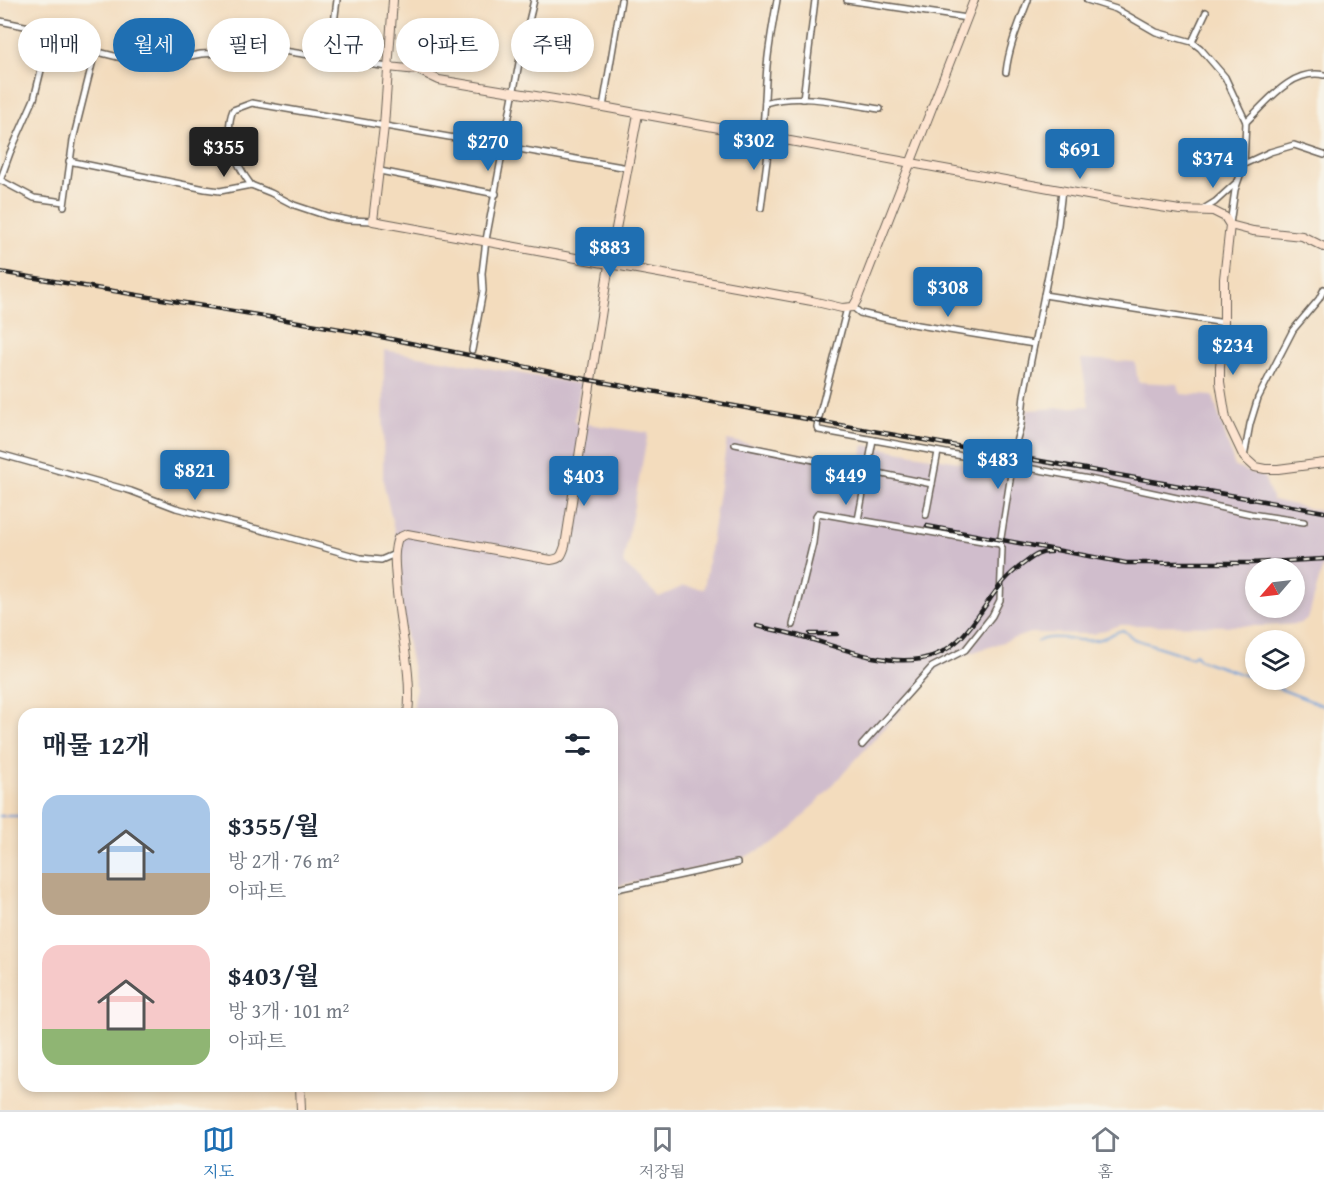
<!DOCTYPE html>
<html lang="ko">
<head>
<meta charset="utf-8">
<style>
	body { margin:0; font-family:"Gentium Book Plus","Noto Serif KR",serif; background:#f6f6f7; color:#1f2937; height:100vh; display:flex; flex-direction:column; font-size:22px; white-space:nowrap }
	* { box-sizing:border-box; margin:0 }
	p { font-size:20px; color:#747a83 }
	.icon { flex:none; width:33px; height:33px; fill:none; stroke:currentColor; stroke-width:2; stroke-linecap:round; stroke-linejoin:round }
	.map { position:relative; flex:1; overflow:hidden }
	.details { position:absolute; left:18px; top:708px; width:600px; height:384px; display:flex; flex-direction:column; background:#fff; border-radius:18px; box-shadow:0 3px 9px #0003 }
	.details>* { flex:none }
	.top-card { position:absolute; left:18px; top:18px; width:600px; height:54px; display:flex; gap:12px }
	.needle { width:39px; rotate:242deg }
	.controls { position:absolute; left:1245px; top:558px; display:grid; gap:12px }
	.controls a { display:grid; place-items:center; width:60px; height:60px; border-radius:50%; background:#fff; box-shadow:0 3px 9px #0003; font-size:30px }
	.price { position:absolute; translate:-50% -51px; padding:0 14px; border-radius:6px; background:#1f6fb2; color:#fff; font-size:20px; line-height:39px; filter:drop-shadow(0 2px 3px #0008) }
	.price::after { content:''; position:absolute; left:50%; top:36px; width:18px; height:14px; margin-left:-9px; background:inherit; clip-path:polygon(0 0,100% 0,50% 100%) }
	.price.selected { background:#222; color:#fff }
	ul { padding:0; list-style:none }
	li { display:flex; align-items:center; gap:18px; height:150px; padding:0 24px }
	li span { display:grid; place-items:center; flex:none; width:168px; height:120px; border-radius:18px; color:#555 }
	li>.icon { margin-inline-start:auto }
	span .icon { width:72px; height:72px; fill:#fffc; stroke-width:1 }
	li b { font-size:26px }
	h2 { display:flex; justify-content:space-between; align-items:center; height:72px; padding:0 24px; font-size:26px }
	.tag { padding:0 21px; border-radius:27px; background:#fff; box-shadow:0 3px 9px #0003; font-size:21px; line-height:54px }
	.tag.selected { background:#1f6fb2; color:#fff }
	.tabs { display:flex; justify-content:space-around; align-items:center; height:84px; border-top:2px solid #e0e1e3; background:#fff; font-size:16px; color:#747a83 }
	.tabs a { display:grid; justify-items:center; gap:3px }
	.tabs .selected { color:#1f6fb2 }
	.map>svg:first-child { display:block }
	.industrial { fill:#d0bdcc; fill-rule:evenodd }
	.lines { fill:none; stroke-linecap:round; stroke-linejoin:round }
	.stream { stroke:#6d9ed7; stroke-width:2 }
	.street-casing { stroke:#675f54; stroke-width:8 }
	.secondary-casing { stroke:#675f54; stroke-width:10 }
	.street { stroke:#fff; stroke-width:5 }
	.secondary { stroke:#fde4d0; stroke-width:8 }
	.rail-casing { stroke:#1c1c1c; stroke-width:4.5 }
	.rail { stroke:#f7f3e8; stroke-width:2; stroke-dasharray:7; stroke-linecap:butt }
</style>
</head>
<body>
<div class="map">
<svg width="1324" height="1110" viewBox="0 0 1324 1110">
	<rect width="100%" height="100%" fill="#f7f3e8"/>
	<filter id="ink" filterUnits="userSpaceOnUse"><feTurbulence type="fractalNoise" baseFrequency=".0167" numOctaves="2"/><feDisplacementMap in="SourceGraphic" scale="12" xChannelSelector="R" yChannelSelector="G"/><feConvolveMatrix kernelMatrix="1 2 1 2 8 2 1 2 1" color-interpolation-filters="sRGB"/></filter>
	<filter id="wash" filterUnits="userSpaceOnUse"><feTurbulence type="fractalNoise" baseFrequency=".008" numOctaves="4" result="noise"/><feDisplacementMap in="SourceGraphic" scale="24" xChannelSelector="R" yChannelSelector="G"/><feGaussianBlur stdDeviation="1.35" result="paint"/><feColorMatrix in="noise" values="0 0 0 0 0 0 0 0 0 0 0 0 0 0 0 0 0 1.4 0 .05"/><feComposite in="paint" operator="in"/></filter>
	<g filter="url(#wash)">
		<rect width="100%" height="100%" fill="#f3dcbd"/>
		<path class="industrial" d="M384 350 581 384 574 422 648 433 623 563 659 597 684 586 704 589 727 440 859 465 864 445 1019 473 1027 410 1089 406 1081 359 1135 362 1138 382 1178 384 1180 394 1213 396 1235 467 1264 477 1273 500 1324 512V562L1308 619 1298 624 1262 626 1120 625 1093 634 1030 633 962 656 940 667 819 800 784 836 774 843 738 860 612 887V714H413L416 687 402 614 401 560 383 481ZM1256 568H1294V608H1256Z"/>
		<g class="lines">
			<g class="stream">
				<path d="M1038 641C1057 633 1076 643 1096 640 1105 639 1114 632 1123 630L1134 639 1191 657 1195 654 1200 660 1256 679"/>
				<path d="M1257 680 1324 706"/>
				<path d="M0 816H24"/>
			</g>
		</g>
	</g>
	<g filter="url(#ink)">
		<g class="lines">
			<g class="street-casing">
				<g id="street">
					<path d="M847 0 967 18"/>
					<path d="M1087 0 1116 9 1156 32 1192 42 1200 48 1225 77 1246 122 1244 164"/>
					<path d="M0 21 39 29 82 48 138 62 174 59 201 54 277 50 388 67"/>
					<path d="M1192 42 1206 12"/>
					<path d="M327 58 331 46 337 0"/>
					<path d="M1006 72C1009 46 1019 24 1028 0"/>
					<path d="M803 99 815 0"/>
					<path d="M765 103C801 92 844 104 880 109"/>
					<path d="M603 107 621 0"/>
					<path d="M1246 122C1267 102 1292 68 1324 75"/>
					<path d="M762 136C765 112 765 90 767 66 769 44 773 22 777 0"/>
					<path d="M69 161 205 189 220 191 251 185 271 193 294 205 327 216 348 220 373 221"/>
					<path d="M380 171 496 194"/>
					<path d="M0 180 34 198 64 202"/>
					<path d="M0 181 10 153 34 99 50 33"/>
					<path d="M251 185C236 165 223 134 233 110L252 103 628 168"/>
					<path d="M64 206 73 140 95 52"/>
					<path d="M761 208 770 137"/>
					<path d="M1202 210 1215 202 1237 182"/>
					<path d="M1230 224 1235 190 1244 164 1270 152 1294 145 1324 155"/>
					<path d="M1044 295 1225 323"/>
					<path d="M853 307 860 313 900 322 1034 344"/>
					<path d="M847 308 818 421 817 427 819 430 1089 479 1251 514 1304 522"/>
					<path d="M472 350 483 291 482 273 486 240 519 63 534 0"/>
					<path d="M735 444 932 484"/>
					<path d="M0 454 131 491 176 508 280 535 361 558 381 560 395 554"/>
					<path d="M1244 457 1250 424 1258 398 1293 330 1319 299 1324 289"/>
					<path d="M926 515 938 452"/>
					<path d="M858 520 873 440"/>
					<path d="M793 625 813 543 816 516 818 513 1000 544"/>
					<path d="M862 745 932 667 965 650 992 616 1000 600 1002 548 1000 544 1016 442 1021 425 1024 395 1058 225 1062 190"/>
					<path d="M612 890 737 863"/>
				</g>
			</g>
			<g class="secondary-casing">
				<g id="secondary">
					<path d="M393 0 384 126 373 221 812 301 842 308 853 307 857 300 974 0"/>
					<path d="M388 67 418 70 439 80 603 107 1115 200 1180 210 1213 211 1225 217 1230 225 1224 279V330L1220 366V382L1226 419 1244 457 1255 467 1265 469H1278L1324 463"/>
					<path d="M1230 225 1253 231 1302 236 1324 247"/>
					<path d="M408 714C413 670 398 624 396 579 395 566 393 551 398 538L407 534 551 560C561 559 562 555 565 546L609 265 638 114"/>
					<path d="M300 1086 301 1110"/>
				</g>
			</g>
			<use href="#street" class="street"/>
			<use href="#secondary" class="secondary"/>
			<g class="rail-casing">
				<g id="rail">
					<path d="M0 272 352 331 590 380 1324 512"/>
					<path d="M927 526 1126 563H1251L1324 559"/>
					<path d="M757 626C768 629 781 631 792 634 834 644 877 666 921 659 966 651 978 609 1005 580 1011 573 1019 567 1026 562 1034 556 1041 551 1051 552"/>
					<path d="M810 634H837"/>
				</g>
			</g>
			<use href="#rail" class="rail"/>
		</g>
	</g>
</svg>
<div class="controls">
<a><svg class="needle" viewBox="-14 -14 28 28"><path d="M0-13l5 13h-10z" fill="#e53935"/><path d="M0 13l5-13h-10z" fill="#747a83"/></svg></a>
<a><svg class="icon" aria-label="layers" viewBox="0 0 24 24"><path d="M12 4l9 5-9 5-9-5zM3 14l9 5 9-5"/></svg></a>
</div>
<b class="price" style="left:754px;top:171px">$302</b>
<b class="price" style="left:488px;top:172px">$270</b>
<b class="price selected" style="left:224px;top:178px">$355</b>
<b class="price" style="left:1080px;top:180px">$691</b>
<b class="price" style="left:1213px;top:189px">$374</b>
<b class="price" style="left:610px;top:278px">$883</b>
<b class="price" style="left:948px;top:318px">$308</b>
<b class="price" style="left:1233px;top:376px">$234</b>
<b class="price" style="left:998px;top:490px">$483</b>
<b class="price" style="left:195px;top:501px">$821</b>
<b class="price" style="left:846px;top:506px">$449</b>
<b class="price" style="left:584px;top:507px">$403</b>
<div class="top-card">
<a class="tag">매매</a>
<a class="tag selected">월세</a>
<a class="tag">필터</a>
<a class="tag">신규</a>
<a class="tag">아파트</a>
<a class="tag">주택</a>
</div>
<section class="details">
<h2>매물 12개<svg class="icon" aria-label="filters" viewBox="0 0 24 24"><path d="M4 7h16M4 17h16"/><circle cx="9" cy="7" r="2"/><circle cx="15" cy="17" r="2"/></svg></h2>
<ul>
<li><span style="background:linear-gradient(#a9c7e8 65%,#b9a48a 0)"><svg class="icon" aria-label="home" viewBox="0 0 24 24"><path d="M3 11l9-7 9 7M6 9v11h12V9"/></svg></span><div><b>$355/월</b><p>방 2개 · 76 m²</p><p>아파트</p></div></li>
<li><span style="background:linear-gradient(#f6c9c9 70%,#8fb573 0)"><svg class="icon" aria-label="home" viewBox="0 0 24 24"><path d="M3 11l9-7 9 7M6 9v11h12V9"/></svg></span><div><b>$403/월</b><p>방 3개 · 101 m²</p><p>아파트</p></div></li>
</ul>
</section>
</div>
<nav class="tabs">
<a class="selected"><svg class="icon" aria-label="map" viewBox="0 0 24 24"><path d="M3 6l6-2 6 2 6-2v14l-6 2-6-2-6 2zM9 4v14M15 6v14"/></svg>지도</a>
<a><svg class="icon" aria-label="saved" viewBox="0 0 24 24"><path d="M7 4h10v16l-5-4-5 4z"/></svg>저장됨</a>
<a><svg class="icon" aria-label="home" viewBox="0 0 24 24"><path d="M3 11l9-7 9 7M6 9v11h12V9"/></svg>홈</a>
</nav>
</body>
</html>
